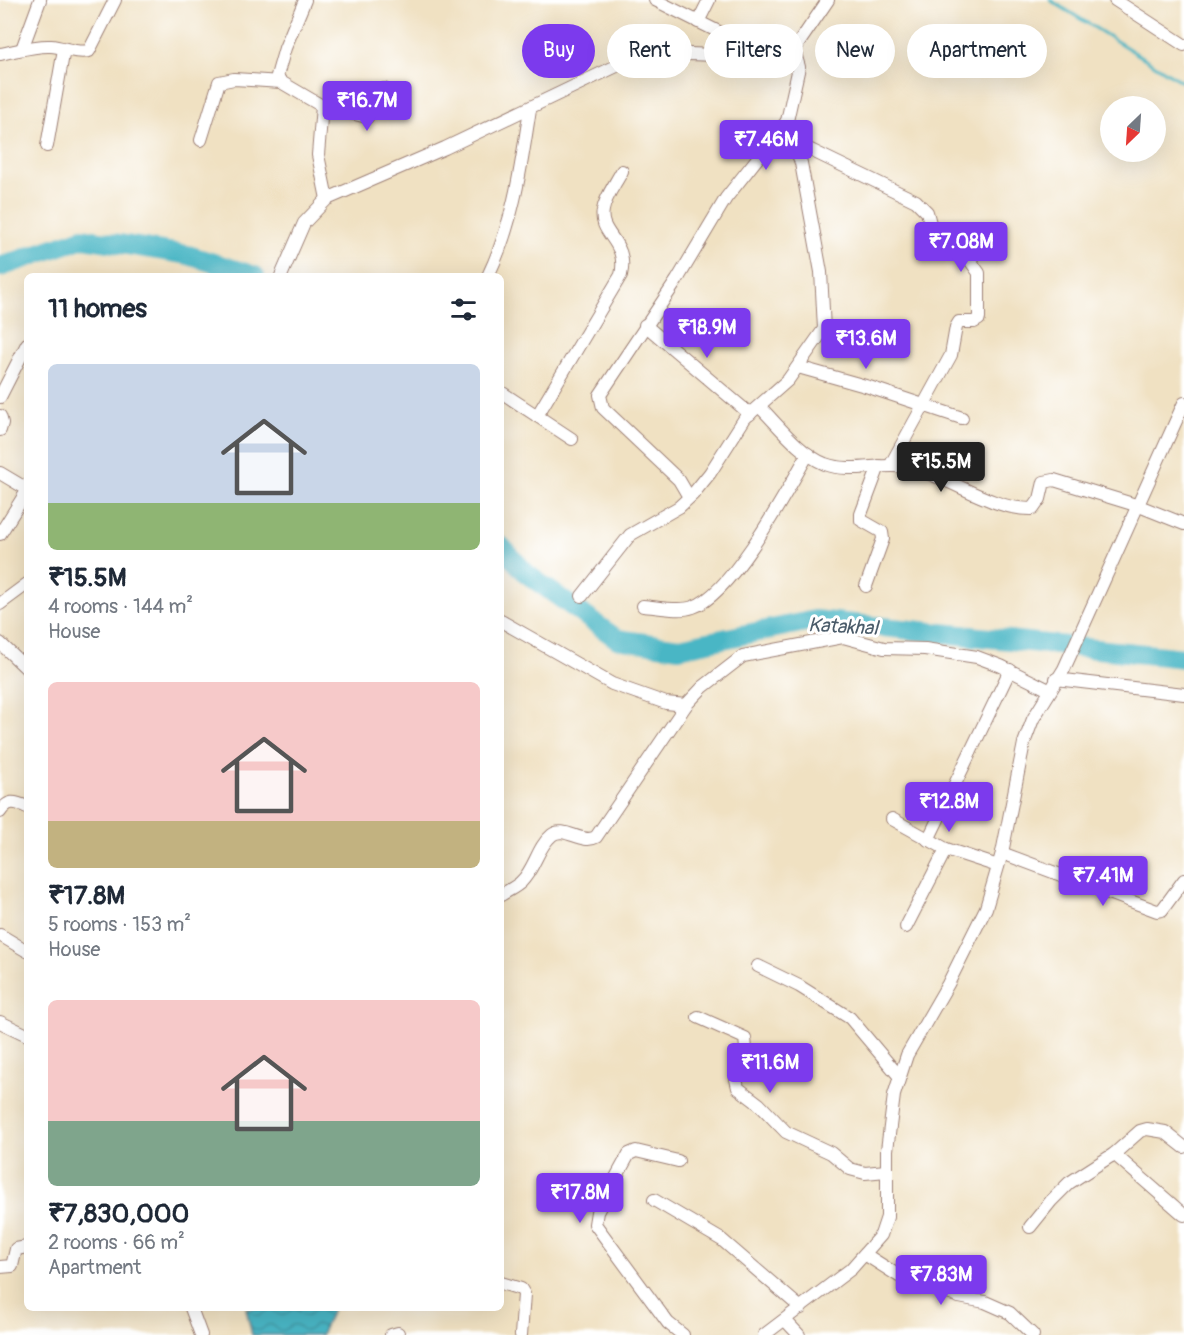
<!DOCTYPE html>
<html lang="en">
<head>
<meta charset="utf-8">
<style>
	body { margin:0; font-family:Pangolin,sans-serif; background:#f6f6f7; color:#1f2937; height:100vh; display:flex; flex-direction:column; font-size:22px; white-space:nowrap }
	* { box-sizing:border-box; margin:0 }
	p { font-size:20px; color:#747a83 }
	.icon { flex:none; width:33px; height:33px; fill:none; stroke:currentColor; stroke-width:2; stroke-linecap:round; stroke-linejoin:round }
	.map { position:relative; flex:1; overflow:hidden }
	.drawer { position:absolute; left:24px; top:273px; width:480px; height:1038px; display:flex; flex-direction:column; background:#fff; border-radius:9px; box-shadow:0 6px 24px #0002 }
	.drawer>* { flex:none }
	.banner { position:absolute; left:522px; top:24px; width:570px; height:54px; display:flex; gap:12px }
	.needle { width:39px; rotate:205deg }
	.fabs { position:absolute; left:1100px; top:96px; display:grid; gap:12px }
	.fabs a { display:grid; place-items:center; width:66px; height:66px; border-radius:50%; background:#fff; box-shadow:0 6px 24px #0002; font-size:30px }
	.price { position:absolute; translate:-50% -51px; padding:0 14px; border-radius:6px; background:#7c3aed; color:#fff; font-size:20px; line-height:39px; filter:drop-shadow(0 2px 3px #0008) }
	.price::after { content:''; position:absolute; left:50%; top:36px; width:18px; height:14px; margin-left:-9px; background:inherit; clip-path:polygon(0 0,100% 0,50% 100%) }
	.price.active { background:#222; color:#fff }
	ul { padding:0; list-style:none }
	li { display:grid; align-content:center; gap:12px; height:318px; padding:0 24px }
	li span { display:grid; place-items:center; height:186px; border-radius:9px; color:#555 }
	li>.icon { margin-inline-start:auto }
	span .icon { width:108px; height:108px; fill:#fffc; stroke-width:1 }
	li b { font-size:26px }
	h2 { display:flex; justify-content:space-between; align-items:center; height:72px; padding:0 24px; font-size:26px }
	.tag { padding:0 21px; border-radius:27px; background:#fff; box-shadow:0 6px 24px #0002; font-size:21px; line-height:54px }
	.tag.active { background:#7c3aed; color:#fff }
	.map>svg:first-child { display:block }
	.water { fill:url(#water-waves); stroke:#4a6a78; stroke-width:1.5 }
	.lines { fill:none; stroke-linecap:round; stroke-linejoin:round }
	.stream { stroke:#4ab6c5; stroke-width:3 }
	.river { stroke:#4ab6c5; stroke-width:20 }
	.minor-casing { stroke:#9d8076; stroke-width:14 }
	.minor { stroke:#fff; stroke-width:12 }
	.labels { text-anchor:middle; stroke-width:6; stroke-linejoin:round; paint-order:stroke }
	.water-label { font-size:20px; font-style:italic; fill:#4a5b69; stroke:#fff }
</style>
</head>
<body>
<div class="map">
<svg width="1184" height="1335" viewBox="0 0 1184 1335">
	<defs>
		<pattern id="water-waves" width="16" height="10" patternUnits="userSpaceOnUse" patternTransform="scale(1.5)"><rect width="16" height="10" fill="#4ab6c5"/><path d="M0 5q4-4 8 0t8 0" fill="none" stroke="#4093a0"/></pattern>
	</defs>
	<rect width="100%" height="100%" fill="#fff"/>
	<filter id="ink" filterUnits="userSpaceOnUse"><feTurbulence type="fractalNoise" baseFrequency=".0167" numOctaves="2"/><feDisplacementMap in="SourceGraphic" scale="12" xChannelSelector="R" yChannelSelector="G"/><feConvolveMatrix kernelMatrix="1 2 1 2 8 2 1 2 1" color-interpolation-filters="sRGB"/></filter>
	<filter id="wash" filterUnits="userSpaceOnUse"><feTurbulence type="fractalNoise" baseFrequency=".008" numOctaves="4" result="noise"/><feDisplacementMap in="SourceGraphic" scale="24" xChannelSelector="R" yChannelSelector="G"/><feGaussianBlur stdDeviation="1.35" result="paint"/><feColorMatrix in="noise" values="0 0 0 0 0 0 0 0 0 0 0 0 0 0 0 0 0 1.4 0 .05"/><feComposite in="paint" operator="in"/></filter>
	<g filter="url(#wash)">
		<rect width="100%" height="100%" fill="#f0e1c2"/>
		<path class="water" d="M246 1308H333L321 1335H252Z"/>
		<g class="lines">
			<path class="stream" d="M1050 0 1184 83"/>
			<g class="river">
				<path d="M0 267 83 238 188 255 255 276"/>
				<path d="M501 546 527 574 617 639 679 648 815 620 1184 658"/>
			</g>
		</g>
	</g>
	<g filter="url(#ink)">
		<g class="lines">
			<g class="minor-casing">
				<g id="minor">
					<path d="M305 0 285 48 277 76 281 82 322 106 318 155 327 199"/>
					<path d="M655 0 761 53"/>
					<path d="M1115 0 1184 45"/>
					<path d="M698 22 709 0"/>
					<path d="M22 49 40 0"/>
					<path d="M0 54C17 51 34 45 51 46 64 47 76 54 89 51L115 0"/>
					<path d="M322 106 367 117 384 89"/>
					<path d="M201 140 219 82 234 79 281 82"/>
					<path d="M794 142 916 201 927 212 934 238 967 256 979 273V319L974 322H959L956 327 951 355 890 466"/>
					<path d="M47 146 64 49"/>
					<path d="M281 276 304 223 327 199 445 148 627 61 660 53 745 56 794 50 828 0"/>
					<path d="M488 276C514 222 521 167 530 109"/>
					<path d="M645 325 750 414"/>
					<path d="M798 367 869 387 962 418"/>
					<path d="M501 392 572 439"/>
					<path d="M0 397 27 344"/>
					<path d="M760 407C779 426 800 454 825 464 852 474 880 462 907 467 950 476 990 510 1033 509L1040 499 1044 482 1054 480 1139 506 1184 524"/>
					<path d="M0 416 2 423 0 430"/>
					<path d="M537 416 621 275C629 241 598 235 603 210 605 197 616 183 622 171"/>
					<path d="M0 473 27 489"/>
					<path d="M689 497 679 480 603 408 600 395 677 280 726 198 787 121 799 67 794 50"/>
					<path d="M0 534 27 491"/>
					<path d="M866 586 883 539 882 532 861 520V514L879 466"/>
					<path d="M582 596 630 535 679 507 693 494 710 473 745 418 788 380 824 329 821 272 801 163 787 121"/>
					<path d="M0 604 27 584"/>
					<path d="M643 606C658 607 679 612 693 607 732 594 787 491 808 454"/>
					<path d="M501 621 612 684 666 703 686 705"/>
					<path d="M0 643 27 669"/>
					<path d="M1056 679 1184 694"/>
					<path d="M0 812C8 800 14 801 27 807"/>
					<path d="M892 819 946 849 998 866"/>
					<path d="M928 840 1010 670"/>
					<path d="M1002 853 1157 911 1162 910 1184 880"/>
					<path d="M501 895C507 891 516 887 521 882 535 869 537 847 552 835 564 825 582 845 596 837L686 705 703 687 743 656 843 637 884 648 925 649 977 657 1001 666 1049 690"/>
					<path d="M906 927 946 849"/>
					<path d="M0 935 27 951"/>
					<path d="M758 966 799 986 850 1018 899 1076"/>
					<path d="M698 1017 745 1038 746 1049 736 1079 738 1088 759 1104 786 1132 831 1153 850 1169 865 1173 886 1171"/>
					<path d="M0 1022 27 1035"/>
					<path d="M1114 1154 1184 1215"/>
					<path d="M678 1161 636 1151 629 1154 597 1212 595 1224 668 1323 683 1335"/>
					<path d="M654 1200 722 1240 801 1308"/>
					<path d="M1030 1227 1051 1201 1069 1183 1114 1154 1140 1131 1147 1129 1165 1132 1184 1147"/>
					<path d="M866 1255 899 1276 959 1297 985 1302 1010 1313 1033 1335"/>
					<path d="M0 1267 12 1266 16 1249 27 1247"/>
					<path d="M501 1283 521 1289 524 1294 521 1335"/>
					<path d="M191 1308 201 1335"/>
					<path d="M785 1320 799 1335"/>
					<path d="M391 1335 398 1333"/>
					<path d="M764 1335 851 1269 881 1235 887 1217V1150L894 1095 907 1055 948 984 986 908 1002 853 1024 743 1033 719 1064 669 1184 403"/>
				</g>
			</g>
			<use href="#minor" class="minor"/>
		</g>
	</g>
	<g class="labels">
		<g class="water-label">
			<text transform="translate(843 626) rotate(3)" y="7">Katakhal</text>
		</g>
	</g>
</svg>
<div class="fabs">
<a><svg class="needle" viewBox="-14 -14 28 28"><path d="M0-13l5 13h-10z" fill="#e53935"/><path d="M0 13l5-13h-10z" fill="#747a83"/></svg></a>
</div>
<b class="price" style="left:367px;top:132px">₹16.7M</b>
<b class="price" style="left:766px;top:171px">₹7.46M</b>
<b class="price" style="left:961px;top:273px">₹7.08M</b>
<b class="price" style="left:707px;top:359px">₹18.9M</b>
<b class="price" style="left:866px;top:370px">₹13.6M</b>
<b class="price active" style="left:941px;top:493px">₹15.5M</b>
<b class="price" style="left:949px;top:833px">₹12.8M</b>
<b class="price" style="left:1103px;top:907px">₹7.41M</b>
<b class="price" style="left:770px;top:1094px">₹11.6M</b>
<b class="price" style="left:580px;top:1224px">₹17.8M</b>
<b class="price" style="left:941px;top:1306px">₹7.83M</b>
<div class="banner">
<a class="tag active">Buy</a>
<a class="tag">Rent</a>
<a class="tag">Filters</a>
<a class="tag">New</a>
<a class="tag">Apartment</a>
</div>
<section class="drawer">
<h2>11 homes<svg class="icon" aria-label="filters" viewBox="0 0 24 24"><path d="M4 7h16M4 17h16"/><circle cx="9" cy="7" r="2"/><circle cx="15" cy="17" r="2"/></svg></h2>
<ul>
<li><span style="background:linear-gradient(#c9d6e8 75%,#8fb573 0)"><svg class="icon" aria-label="home" viewBox="0 0 24 24"><path d="M3 11l9-7 9 7M6 9v11h12V9"/></svg></span><div><b>₹15.5M</b><p>4 rooms · 144 m²</p><p>House</p></div></li>
<li><span style="background:linear-gradient(#f6c9c9 75%,#c2b280 0)"><svg class="icon" aria-label="home" viewBox="0 0 24 24"><path d="M3 11l9-7 9 7M6 9v11h12V9"/></svg></span><div><b>₹17.8M</b><p>5 rooms · 153 m²</p><p>House</p></div></li>
<li><span style="background:linear-gradient(#f6c9c9 65%,#7fa58c 0)"><svg class="icon" aria-label="home" viewBox="0 0 24 24"><path d="M3 11l9-7 9 7M6 9v11h12V9"/></svg></span><div><b>₹7,830,000</b><p>2 rooms · 66 m²</p><p>Apartment</p></div></li>
</ul>
</section>
</div>
</body>
</html>
